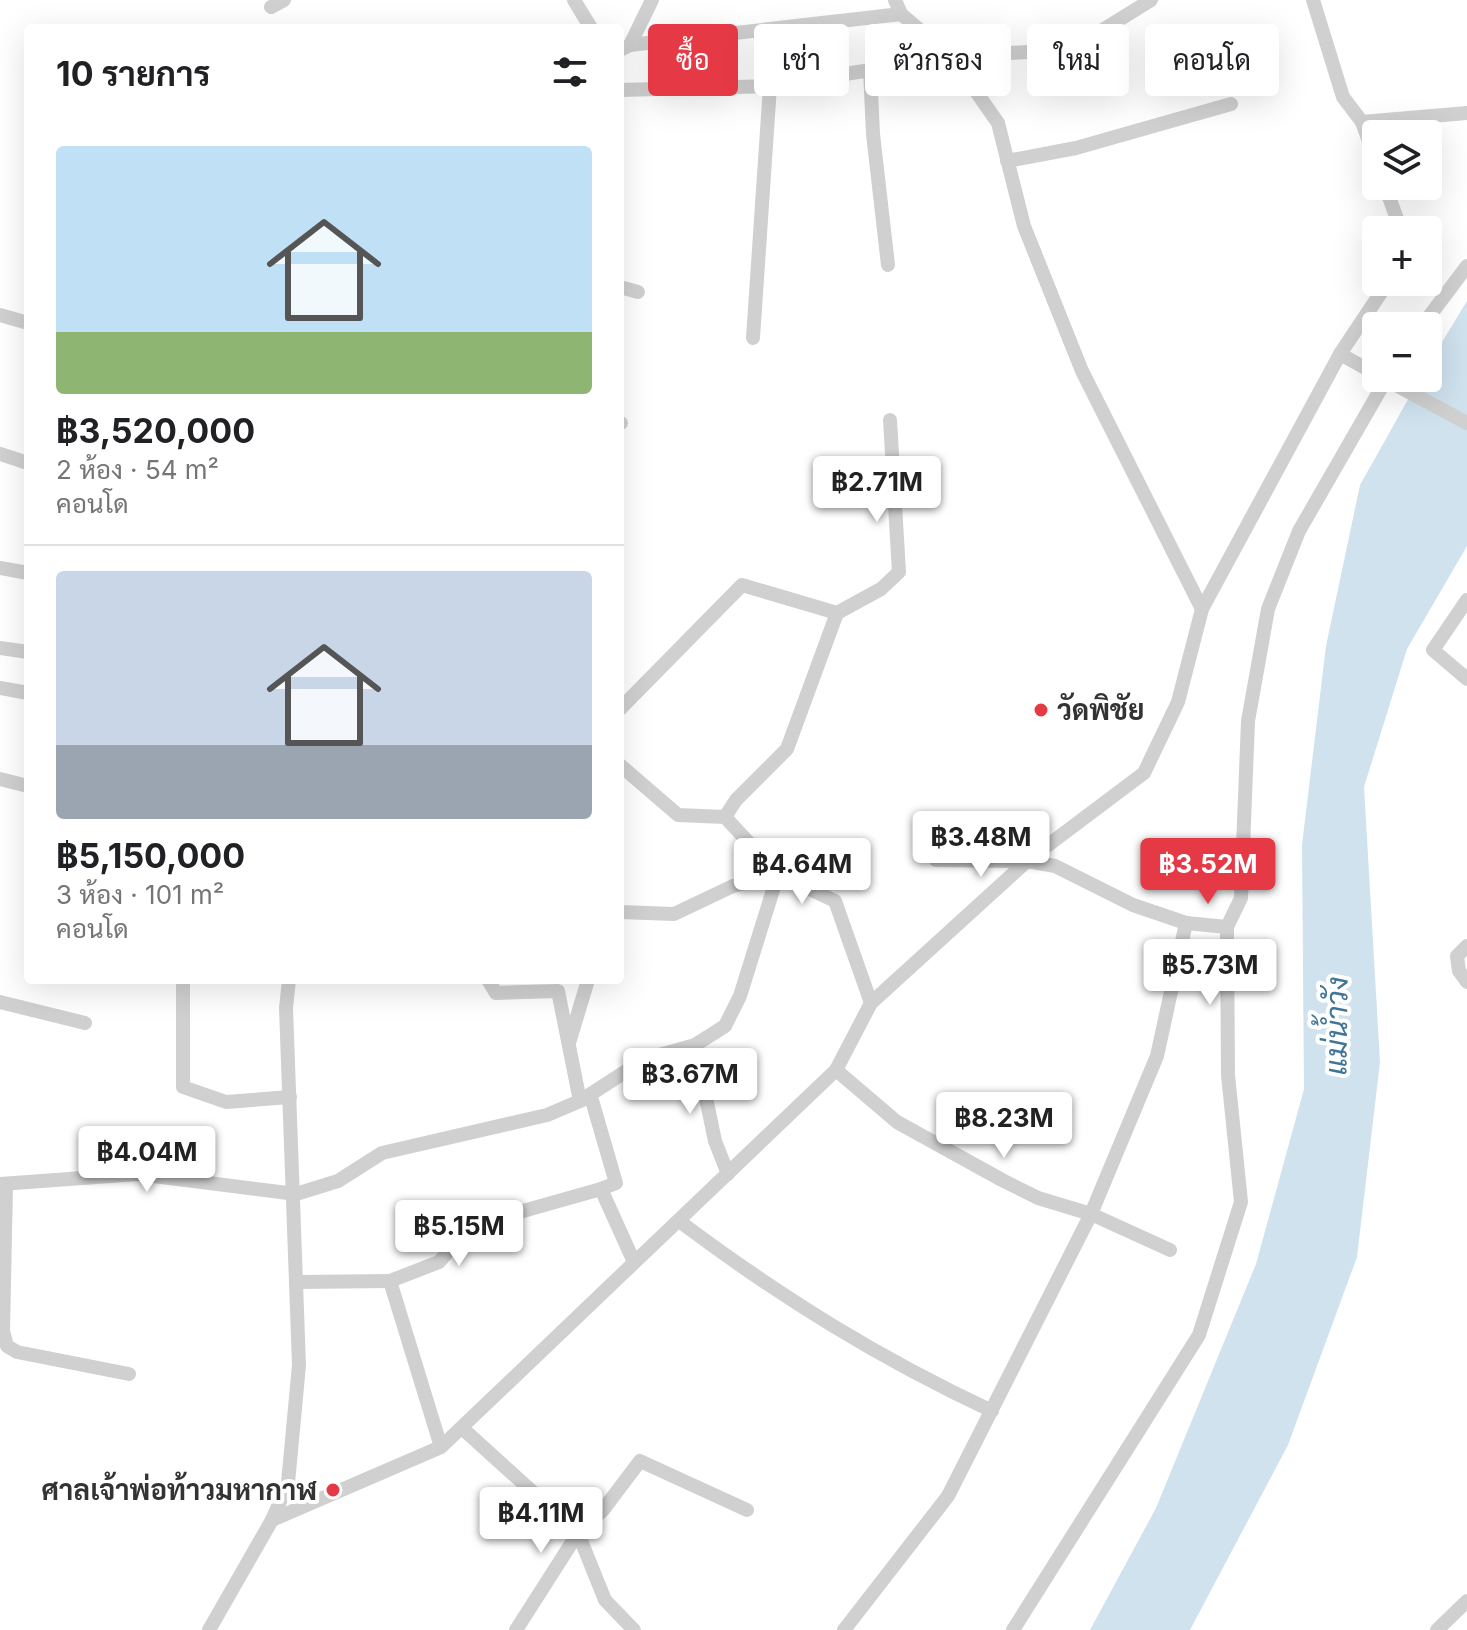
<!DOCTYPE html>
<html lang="th">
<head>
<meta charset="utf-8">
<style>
	body { margin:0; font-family:Inter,Sarabun,sans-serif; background:#f6f6f6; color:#202124; height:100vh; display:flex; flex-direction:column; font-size:30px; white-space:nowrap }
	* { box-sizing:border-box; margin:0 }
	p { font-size:26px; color:#757577 }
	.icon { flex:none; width:44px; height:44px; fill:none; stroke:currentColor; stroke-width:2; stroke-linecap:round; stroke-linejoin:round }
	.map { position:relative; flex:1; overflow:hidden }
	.sheet { position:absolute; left:24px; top:24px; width:600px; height:960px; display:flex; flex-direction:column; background:#fff; border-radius:8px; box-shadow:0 8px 32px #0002 }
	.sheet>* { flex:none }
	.banner { position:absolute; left:648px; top:24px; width:698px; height:72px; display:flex; gap:16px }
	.buttons { position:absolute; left:1362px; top:120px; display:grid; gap:16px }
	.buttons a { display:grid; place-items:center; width:80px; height:80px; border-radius:8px; background:#fff; box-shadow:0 8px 32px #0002; font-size:40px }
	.price { position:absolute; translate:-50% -68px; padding:0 18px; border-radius:8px; background:#fff; color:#222; font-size:26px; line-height:52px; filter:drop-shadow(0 2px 4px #0008) }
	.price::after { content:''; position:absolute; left:50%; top:48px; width:24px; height:18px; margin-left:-12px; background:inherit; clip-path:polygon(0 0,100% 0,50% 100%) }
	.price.active { background:#e63946; color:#fff }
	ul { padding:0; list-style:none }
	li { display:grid; align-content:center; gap:16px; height:424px; padding:0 32px }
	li+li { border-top:2px solid #e0e0e0 }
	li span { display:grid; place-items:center; height:248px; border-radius:8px; color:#555 }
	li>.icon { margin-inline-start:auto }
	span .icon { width:144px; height:144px; fill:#fffc; stroke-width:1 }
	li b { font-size:34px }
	h2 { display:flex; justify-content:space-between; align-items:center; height:96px; padding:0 32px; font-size:34px }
	.tag { padding:0 28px; border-radius:8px; background:#fff; box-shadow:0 8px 32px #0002; font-size:28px; line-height:72px }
	.tag.active { background:#e63946; color:#fff }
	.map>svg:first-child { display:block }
	.water { fill:#cfe2ee }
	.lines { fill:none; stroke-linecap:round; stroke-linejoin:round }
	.street { stroke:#d0d0d0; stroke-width:14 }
	.street-bridge { stroke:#d0d0d0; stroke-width:14 }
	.poi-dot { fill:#e63946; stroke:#fff; stroke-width:3 }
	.labels { text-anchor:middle; stroke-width:8; stroke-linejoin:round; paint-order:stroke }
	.poi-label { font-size:28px; font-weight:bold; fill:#333; stroke:#fff; text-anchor:start }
	.water-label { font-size:30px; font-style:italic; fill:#3f7597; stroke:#fff }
</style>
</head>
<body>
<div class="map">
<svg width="1467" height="1630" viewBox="0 0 1467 1630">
	<rect width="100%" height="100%" fill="#fff"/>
	<path class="water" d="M1467 301V546L1407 649 1364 787 1380 1062 1357 1257 1288 1445 1190 1630H1090L1156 1508 1256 1264 1304 1089 1302 845 1326 646 1360 485 1420 378H1428V365Z"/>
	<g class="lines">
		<g class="street">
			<path d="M574 0 591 28"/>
			<path d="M895 0 901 14 952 57 998 123 1024 226 1082 371 1202 609"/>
			<path d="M1313 0 1343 97 1362 122 1376 161"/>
			<path d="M271 7 284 0"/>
			<path d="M630 45 901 14"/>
			<path d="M620 50 630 45 652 0"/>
			<path d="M870 70 873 134 888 265"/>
			<path d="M620 90 770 86 952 57 1072 49 1151 0"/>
			<path d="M1362 122 1467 113"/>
			<path d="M1007 161 1076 148 1231 104"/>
			<path d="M1385 186 1401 230"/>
			<path d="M620 287 638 292"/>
			<path d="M0 315 28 323"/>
			<path d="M1422 326 1467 266"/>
			<path d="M753 338 770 86"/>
			<path d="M1340 354 1388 282"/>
			<path d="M620 423H621"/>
			<path d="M0 454 28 463"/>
			<path d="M0 568 28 573"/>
			<path d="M1467 600 1433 650 1467 679"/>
			<path d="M837 613 881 589 899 572 890 420"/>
			<path d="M0 648 28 652"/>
			<path d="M0 688 28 693"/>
			<path d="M620 709 742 585 837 613 787 749 736 800 725 817"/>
			<path d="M620 765 678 815 725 817 778 874 835 901 871 1003"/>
			<path d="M0 779 28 786"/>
			<path d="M620 912 674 914 733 886 778 874"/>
			<path d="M1186 923 1227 927"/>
			<path d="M1467 946 1457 956 1459 971 1467 982"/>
			<path d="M183 980V1087L226 1102 290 1097"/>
			<path d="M488 980 496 993 558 991 580 1101"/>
			<path d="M0 1002 85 1023"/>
			<path d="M569 1043 588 980"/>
			<path d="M695 1045 715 1141 728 1174"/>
			<path d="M836 1070 897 1122 1002 1180 1038 1198 1091 1214 1170 1250"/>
			<path d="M591 1097 616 1183 601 1189"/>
			<path d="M0 1184 138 1174 296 1194 338 1181 382 1153 547 1115 580 1101 645 1059 695 1045 725 1026 740 996 778 874"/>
			<path d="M6 1184 3 1331 7 1346 17 1352 129 1374"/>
			<path d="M679 1221C782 1298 877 1357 992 1411"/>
			<path d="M298 1282 390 1281"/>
			<path d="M462 1428 578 1533 605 1600 634 1630"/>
			<path d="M441 1447 390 1281 439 1262 470 1226 601 1189 634 1262"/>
			<path d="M272 1520 288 1483 299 1365 286 1008 289 980"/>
			<path d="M209 1630 272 1520 441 1447 836 1070 871 1003 1027 861 1144 773 1178 702 1202 609 1340 354 1376 374"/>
			<path d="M516 1630 578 1533 603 1510 640 1461 747 1510"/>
			<path d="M844 1630 948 1496 1091 1214 1157 1056 1186 923 1133 905 1055 866 1027 861 936 860"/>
			<path d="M1013 1630 1199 1335 1241 1202 1228 1075 1227 927 1241 898 1248 721 1268 609 1299 531 1387 378"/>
			<path d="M1437 1630 1467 1601"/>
		</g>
		<path class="street-bridge" d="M1383 378 1467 423"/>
	</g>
	<g class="poi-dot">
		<circle cx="1041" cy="710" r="8"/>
		<circle cx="333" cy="1490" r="8"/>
	</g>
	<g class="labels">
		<g class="poi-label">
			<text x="1057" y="720">วัดพิชัย</text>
			<text x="317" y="1500" text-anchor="end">ศาลเจ้าพ่อท้าวมหากาฬ</text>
		</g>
		<g class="water-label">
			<text transform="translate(1337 1026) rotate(-89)" y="10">แม่น้ำวัง</text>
		</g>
	</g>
</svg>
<div class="buttons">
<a><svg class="icon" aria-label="layers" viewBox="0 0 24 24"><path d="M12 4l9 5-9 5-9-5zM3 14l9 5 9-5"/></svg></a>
<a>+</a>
<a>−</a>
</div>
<b class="price" style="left:877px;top:524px">฿2.71M</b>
<b class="price" style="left:981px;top:879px">฿3.48M</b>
<b class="price" style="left:802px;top:906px">฿4.64M</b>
<b class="price active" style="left:1208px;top:906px">฿3.52M</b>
<b class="price" style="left:1210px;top:1007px">฿5.73M</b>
<b class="price" style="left:690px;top:1116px">฿3.67M</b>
<b class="price" style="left:1004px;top:1160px">฿8.23M</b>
<b class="price" style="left:147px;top:1194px">฿4.04M</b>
<b class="price" style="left:459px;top:1268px">฿5.15M</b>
<b class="price" style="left:541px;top:1555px">฿4.11M</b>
<div class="banner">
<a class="tag active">ซื้อ</a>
<a class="tag">เช่า</a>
<a class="tag">ตัวกรอง</a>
<a class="tag">ใหม่</a>
<a class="tag">คอนโด</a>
</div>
<section class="sheet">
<h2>10 รายการ<svg class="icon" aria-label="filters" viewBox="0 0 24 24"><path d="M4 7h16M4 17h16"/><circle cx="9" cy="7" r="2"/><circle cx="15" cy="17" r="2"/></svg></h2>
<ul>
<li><span style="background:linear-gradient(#bfe0f5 75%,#8fb573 0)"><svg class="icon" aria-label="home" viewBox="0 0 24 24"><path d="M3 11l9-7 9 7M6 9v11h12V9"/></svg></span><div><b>฿3,520,000</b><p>2 ห้อง · 54 m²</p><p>คอนโด</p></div></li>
<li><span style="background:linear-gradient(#c9d6e8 70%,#9aa5b1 0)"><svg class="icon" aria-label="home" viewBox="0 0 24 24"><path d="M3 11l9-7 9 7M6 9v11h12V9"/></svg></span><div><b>฿5,150,000</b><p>3 ห้อง · 101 m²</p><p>คอนโด</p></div></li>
</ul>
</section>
</div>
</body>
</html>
